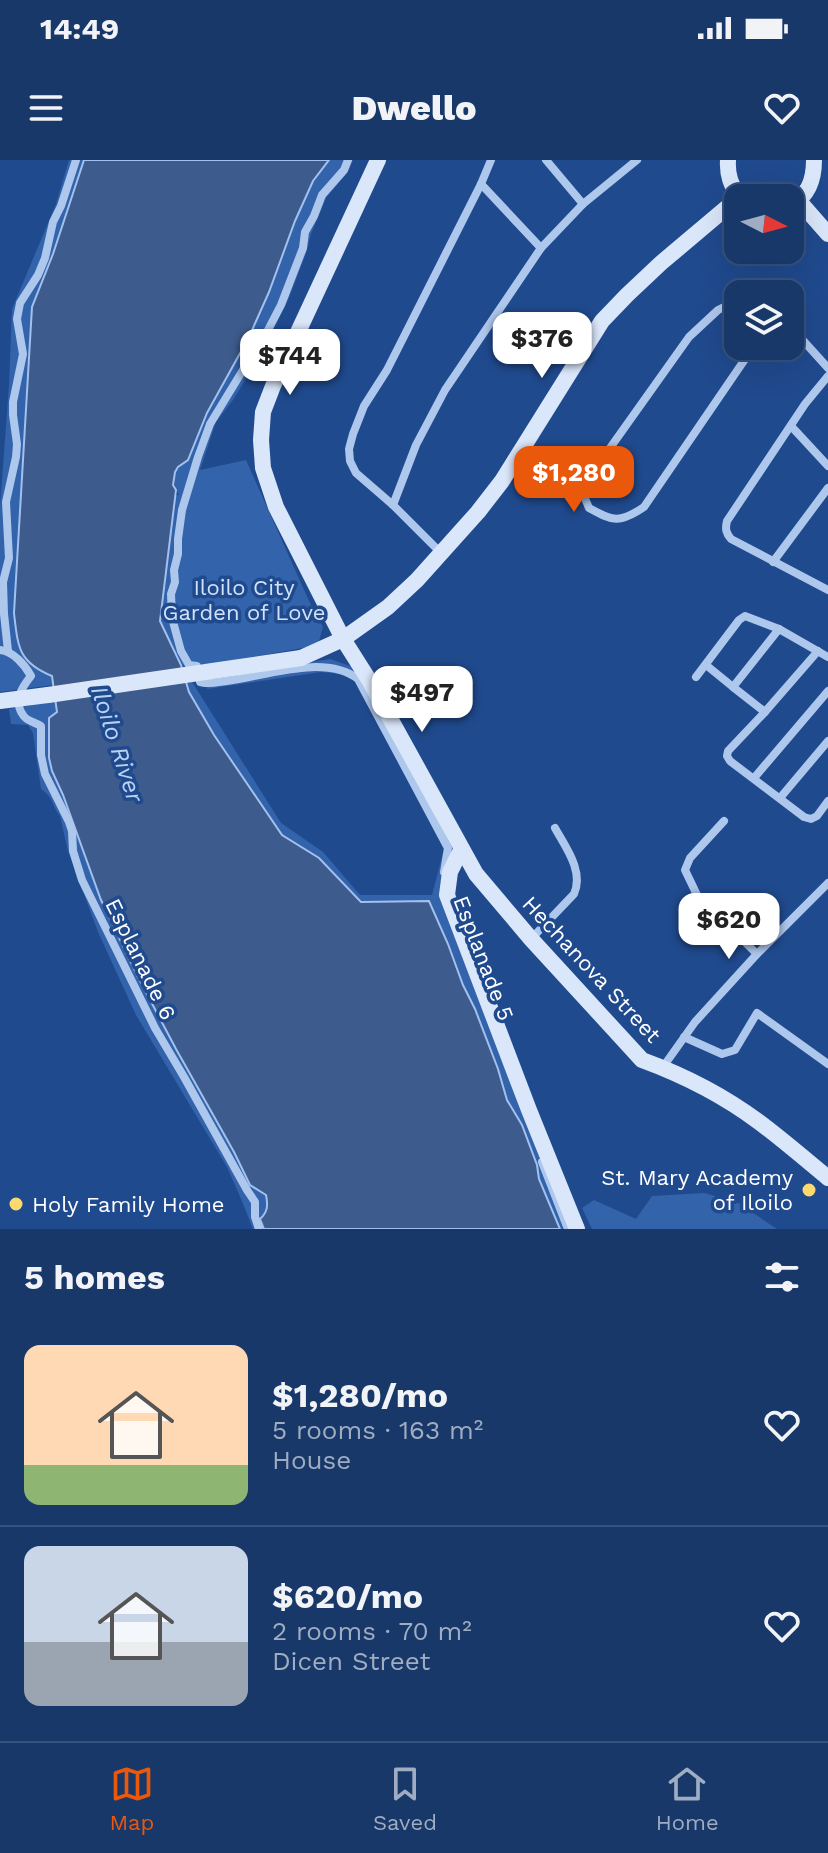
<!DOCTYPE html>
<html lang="en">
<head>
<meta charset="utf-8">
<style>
	body { margin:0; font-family:"Work Sans",sans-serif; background:#213f70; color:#f1f3f6; height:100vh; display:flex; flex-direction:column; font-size:30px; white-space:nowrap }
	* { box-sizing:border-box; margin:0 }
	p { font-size:26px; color:#9facc1 }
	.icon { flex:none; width:44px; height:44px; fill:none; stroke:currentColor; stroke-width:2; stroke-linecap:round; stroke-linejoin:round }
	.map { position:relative; height:1069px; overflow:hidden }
	.panel { display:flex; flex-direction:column; background:#18386a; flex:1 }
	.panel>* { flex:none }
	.needle { width:52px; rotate:96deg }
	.fabs { position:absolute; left:724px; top:24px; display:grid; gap:16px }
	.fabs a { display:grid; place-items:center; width:80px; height:80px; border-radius:16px; background:#18386a; box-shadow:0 8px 32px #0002,0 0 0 2px #36527e; font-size:40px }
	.price { position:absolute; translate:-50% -68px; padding:0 18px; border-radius:16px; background:#fff; color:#222; font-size:26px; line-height:52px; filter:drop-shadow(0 2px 4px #0008) }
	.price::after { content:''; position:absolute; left:50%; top:48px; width:24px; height:18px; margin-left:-12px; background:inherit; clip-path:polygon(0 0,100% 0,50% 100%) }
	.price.selected { background:#ea580c; color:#fff }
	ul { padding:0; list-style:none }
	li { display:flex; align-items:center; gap:24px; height:200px; padding:0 24px }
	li+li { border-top:2px solid #36527e }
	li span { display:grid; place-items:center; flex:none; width:224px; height:160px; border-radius:16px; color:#555 }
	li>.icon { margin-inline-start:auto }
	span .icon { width:96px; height:96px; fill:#fffc; stroke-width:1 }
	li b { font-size:34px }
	h2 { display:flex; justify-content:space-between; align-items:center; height:96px; padding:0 24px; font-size:34px }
	.status { display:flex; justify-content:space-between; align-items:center; height:56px; padding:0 40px; background:#18386a; direction:ltr }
	.status svg { height:22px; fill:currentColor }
	header { display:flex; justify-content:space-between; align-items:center; height:104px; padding:0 24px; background:#18386a; font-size:36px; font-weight:800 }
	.menu { display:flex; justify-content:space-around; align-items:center; height:112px; border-top:2px solid #36527e; background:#18386a; font-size:22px; color:#9facc1 }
	.menu a { display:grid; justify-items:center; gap:4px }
	.menu .selected { color:#ea580c }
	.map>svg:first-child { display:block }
	.green { fill:#3363ab }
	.water { fill:#3d5b8c; stroke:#a2c1ee; stroke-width:2 }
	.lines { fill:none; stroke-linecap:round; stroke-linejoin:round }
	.street { stroke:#aec7ec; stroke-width:8 }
	.secondary { stroke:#dae6f9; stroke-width:16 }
	.secondary-bridge { stroke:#dae6f9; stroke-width:16 }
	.poi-dot { fill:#fad96e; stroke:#204a8e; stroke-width:3 }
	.labels { text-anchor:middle; stroke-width:7; stroke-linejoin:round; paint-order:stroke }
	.park-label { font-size:22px; fill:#d3e2f9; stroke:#204a8e }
	.street-label { font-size:22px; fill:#fff; stroke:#204a8e }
	.poi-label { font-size:22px; fill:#fff; stroke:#204a8e; text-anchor:end }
	.water-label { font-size:24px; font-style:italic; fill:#bad1f3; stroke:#204a8e }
</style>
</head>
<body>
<div class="status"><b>14:49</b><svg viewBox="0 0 49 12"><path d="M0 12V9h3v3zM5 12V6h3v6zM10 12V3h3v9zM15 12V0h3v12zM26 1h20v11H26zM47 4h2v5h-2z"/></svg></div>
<header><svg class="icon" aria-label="menu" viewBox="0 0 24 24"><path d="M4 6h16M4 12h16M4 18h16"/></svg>Dwello<svg class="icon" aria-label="heart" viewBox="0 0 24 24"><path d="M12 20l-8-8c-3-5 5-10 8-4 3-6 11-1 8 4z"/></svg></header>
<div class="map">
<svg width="828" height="1069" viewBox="0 0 828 1069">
	<rect width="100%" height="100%" fill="#204a8e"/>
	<g class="green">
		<path d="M69 0H96L16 419 14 453 52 515 54 523 53 525 0 532V347L9 225 12 149 56 44Z"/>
		<path d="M297 0H353L348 12 326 38 311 74 306 93 289 138 261 194 233 240 216 262 200 310 246 300 309 441 323 467 319 481 308 487 208 505 201 504 182 506 281 663 323 692 360 735H432L444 689 356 522 341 514 321 512 207 529 206 520 330 499 353 507 449 684 442 736 570 1069H531L537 1005 521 961H506L408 855 154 499 171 336 179 335C170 318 173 311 188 300Z"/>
		<path d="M57 541V552L54 555 214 948 250 1024 266 1035 268 1045 266 1053 274 1069H253L242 1041 227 1007 136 855 98 772 68 691 60 656C51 645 55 639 41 629L33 573 28 565 11 564 9 549Z"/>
		<path d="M704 1033 737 1042 777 1069H592L582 1048 594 1040 636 1059 652 1036Z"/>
	</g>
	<path class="water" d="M84 0H329L313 21 295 61 269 132 249 177 207 253 188 300 178 307 175 312 173 325 176 330 160 461 181 505 189 532 214 575 282 675 319 698 361 742 429 741 448 784 463 825 475 849 498 909 507 940 522 965 537 1005 539 1019 560 1069H264L260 1059C268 1052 268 1045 266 1035L250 1025 234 992 176 889 138 817 101 740 63 635 52 611 49 598V558L57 552 52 516C18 502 18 487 14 453L32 147 53 94Z"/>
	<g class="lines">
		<g class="street">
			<path d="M348 0 344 10 322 35 314 56 305 72 303 88 281 145 255 195 246 205 210 264 198 297 182 350 178 379V394L174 410 175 422 171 434 172 458 181 491 189 505 197 506 200 522 205 523C250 523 320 490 358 519L448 688 444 712"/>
			<path d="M546 0 583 44"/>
			<path d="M481 24 541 88"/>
			<path d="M738 140 718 150 689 177 583 326 584 336 589 348C613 361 619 364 644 347L754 186"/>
			<path d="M790 166 828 208"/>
			<path d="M828 216 805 244 727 361C725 369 726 373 731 379L828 430"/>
			<path d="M791 266 828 306"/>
			<path d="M393 345 416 285 445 230 541 88 583 44 637 0"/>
			<path d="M441 393 393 345 356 313 350 301 349 289 353 274 364 246 387 210 481 24 491 0"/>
			<path d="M773 402 828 328"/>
			<path d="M0 490C13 491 25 505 31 516 22 527 13 541 23 555 26 561 35 562 41 566V595L45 614 69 662 72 671 73 691 82 720 155 868 184 917 247 1030 255 1042V1057L259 1069"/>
			<path d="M8 491 4 454 3 422 9 398 6 342 16 297 17 284 13 255V242L23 194 17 159 20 143 38 115 45 98 53 62 61 46 76 0"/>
			<path d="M818 491 765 552 728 591 727 596 730 601 804 657 811 659 817 656 828 641"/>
			<path d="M706 505 733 527"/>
			<path d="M696 517 739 460 745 456 779 469 828 497"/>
			<path d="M765 552 733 527 779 469"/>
			<path d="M754 618 828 531"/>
			<path d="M780 638 828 581"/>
			<path d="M724 661 690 698 685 710 697 735 757 794"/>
			<path d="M531 779 574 734C584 711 566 688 555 668"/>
			<path d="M684 877 722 894 735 890 757 853 828 904"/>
			<path d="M663 907 695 862 757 794 828 723"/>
			<path d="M542 1002 568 1069"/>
		</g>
		<g class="secondary">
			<path d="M378 0 273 226 263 252 261 280 263 308 276 347 343 479 369 520 476 714 531 779 642 900C683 915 724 936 759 962 783 980 805 999 828 1018"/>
			<path d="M728 0C727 16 731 25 740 38"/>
			<path d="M799 41 828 74"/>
			<path d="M790 47C808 35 814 21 814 0"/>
			<path d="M301 498 343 479 388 447 417 420 478 352 502 321 602 161 627 135 661 103 738 38"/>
			<path d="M0 541 48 535"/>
			<path d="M461 690 450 712 447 735 529 950 577 1069"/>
		</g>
		<path class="secondary-bridge" d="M48 535 301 498"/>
	</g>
	<g class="poi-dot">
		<circle cx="809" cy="1030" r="8"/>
		<circle cx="16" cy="1044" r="8"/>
	</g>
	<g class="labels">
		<g class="park-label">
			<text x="244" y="435">Iloilo City<tspan x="244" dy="25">Garden of Love</tspan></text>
		</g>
		<g class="street-label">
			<text transform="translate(484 798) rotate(69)" y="8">Esplanade 5</text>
			<text transform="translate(141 799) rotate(64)" y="8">Esplanade 6</text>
			<text transform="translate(592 809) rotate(47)" y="8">Hechanova Street</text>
		</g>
		<g class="poi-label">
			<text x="793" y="1025">St. Mary Academy<tspan x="793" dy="25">of Iloilo</tspan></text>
			<text x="32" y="1052" text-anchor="start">Holy Family Home</text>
		</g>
		<g class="water-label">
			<text transform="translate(117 584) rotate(72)" y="8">Iloilo River</text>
		</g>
	</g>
</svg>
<div class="fabs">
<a><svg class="needle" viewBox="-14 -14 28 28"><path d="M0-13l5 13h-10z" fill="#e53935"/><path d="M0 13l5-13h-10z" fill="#9facc1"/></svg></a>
<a><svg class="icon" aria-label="layers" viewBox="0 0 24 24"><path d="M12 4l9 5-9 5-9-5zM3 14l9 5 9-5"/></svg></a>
</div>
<b class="price" style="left:542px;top:220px">$376</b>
<b class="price" style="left:290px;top:237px">$744</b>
<b class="price selected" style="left:574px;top:354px">$1,280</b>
<b class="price" style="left:422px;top:574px">$497</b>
<b class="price" style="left:729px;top:801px">$620</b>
</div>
<section class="panel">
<h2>5 homes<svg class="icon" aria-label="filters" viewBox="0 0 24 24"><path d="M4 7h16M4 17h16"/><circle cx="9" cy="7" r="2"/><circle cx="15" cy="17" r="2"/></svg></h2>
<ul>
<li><span style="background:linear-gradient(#ffd9b3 75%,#8fb573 0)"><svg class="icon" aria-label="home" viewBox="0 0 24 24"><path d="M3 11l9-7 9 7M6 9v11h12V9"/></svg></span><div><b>$1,280/mo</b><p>5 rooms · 163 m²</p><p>House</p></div><svg class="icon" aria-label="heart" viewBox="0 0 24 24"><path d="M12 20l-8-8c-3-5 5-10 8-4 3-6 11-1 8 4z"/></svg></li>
<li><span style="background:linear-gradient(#c9d6e8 60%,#9aa5b1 0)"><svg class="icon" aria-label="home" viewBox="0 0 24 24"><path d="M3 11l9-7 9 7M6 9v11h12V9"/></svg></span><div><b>$620/mo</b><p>2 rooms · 70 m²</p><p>Dicen Street</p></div><svg class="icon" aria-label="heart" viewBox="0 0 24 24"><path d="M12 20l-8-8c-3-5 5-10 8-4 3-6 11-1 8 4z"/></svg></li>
</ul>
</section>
<nav class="menu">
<a class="selected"><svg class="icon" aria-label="map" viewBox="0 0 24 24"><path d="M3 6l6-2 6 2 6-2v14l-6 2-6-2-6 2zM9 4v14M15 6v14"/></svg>Map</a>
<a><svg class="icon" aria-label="saved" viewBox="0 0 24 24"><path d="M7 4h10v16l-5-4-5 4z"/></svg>Saved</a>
<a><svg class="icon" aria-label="home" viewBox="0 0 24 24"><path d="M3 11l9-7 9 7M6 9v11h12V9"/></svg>Home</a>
</nav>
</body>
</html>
